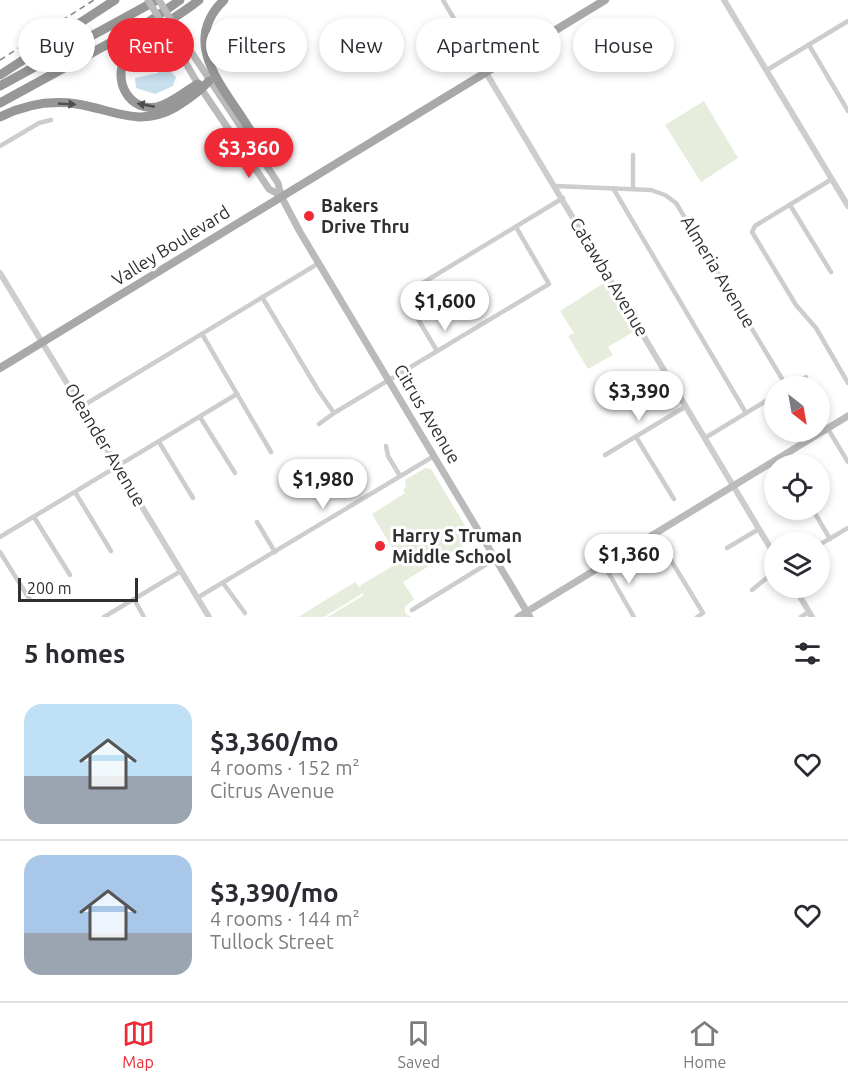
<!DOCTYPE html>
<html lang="en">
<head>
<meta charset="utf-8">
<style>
	body { margin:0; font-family:Ubuntu,sans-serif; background:#f7f7f7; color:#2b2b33; height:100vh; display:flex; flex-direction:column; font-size:22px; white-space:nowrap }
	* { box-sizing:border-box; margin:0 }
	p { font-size:20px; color:#7c7c81 }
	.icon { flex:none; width:33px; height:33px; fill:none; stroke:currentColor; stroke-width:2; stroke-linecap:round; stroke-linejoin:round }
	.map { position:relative; height:617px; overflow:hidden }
	.details { display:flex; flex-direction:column; background:#fff; flex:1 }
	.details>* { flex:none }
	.hud { position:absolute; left:18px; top:18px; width:813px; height:54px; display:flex; gap:12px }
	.needle { width:39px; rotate:149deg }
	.tools { position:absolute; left:764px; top:376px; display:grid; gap:12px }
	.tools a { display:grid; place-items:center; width:66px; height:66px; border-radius:50%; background:#fff; box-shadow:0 3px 9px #0003; font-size:30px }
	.scale { position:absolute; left:18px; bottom:15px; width:120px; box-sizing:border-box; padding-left:6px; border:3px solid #303030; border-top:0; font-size:16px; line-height:21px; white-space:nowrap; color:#303030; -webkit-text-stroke:4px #fff; paint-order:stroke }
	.price { position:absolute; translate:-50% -51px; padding:0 14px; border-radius:21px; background:#fff; color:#222; font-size:20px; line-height:39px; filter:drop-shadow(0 2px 3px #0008) }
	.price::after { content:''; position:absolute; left:50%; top:36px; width:18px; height:14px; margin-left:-9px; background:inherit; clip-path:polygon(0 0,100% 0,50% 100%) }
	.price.selected { background:#ef2936; color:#fff }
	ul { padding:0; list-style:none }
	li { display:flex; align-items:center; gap:18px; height:150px; padding:0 24px }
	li+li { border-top:2px solid #e1e1e2 }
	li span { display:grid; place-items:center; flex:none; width:168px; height:120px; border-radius:18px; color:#555 }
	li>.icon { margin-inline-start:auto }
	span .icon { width:72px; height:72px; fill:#fffc; stroke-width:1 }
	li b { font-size:26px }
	h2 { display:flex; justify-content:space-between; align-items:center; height:72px; padding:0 24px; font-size:26px }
	.tag { padding:0 21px; border-radius:27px; background:#fff; box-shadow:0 3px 9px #0003; font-size:21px; line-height:54px }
	.tag.selected { background:#ef2936; color:#fff }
	.menu { display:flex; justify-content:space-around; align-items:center; height:84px; border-top:2px solid #e1e1e2; background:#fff; font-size:16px; color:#7c7c81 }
	.menu a { display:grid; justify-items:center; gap:3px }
	.menu .selected { color:#ef2936 }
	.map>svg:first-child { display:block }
	.green { fill:#e6eddd }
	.water { fill:#c8dfee }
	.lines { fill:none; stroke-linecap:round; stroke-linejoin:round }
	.minor { stroke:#cdcdcd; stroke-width:4.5 }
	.tertiary { stroke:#cdcdcd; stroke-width:6 }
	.secondary { stroke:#bababa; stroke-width:7 }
	.primary { stroke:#a8a8a8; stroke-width:8 }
	.motorway { stroke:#979797; stroke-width:9 }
	.rail { stroke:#858585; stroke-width:1.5; stroke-dasharray:6 4.5; stroke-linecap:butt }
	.secondary-bridge { stroke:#bababa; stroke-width:7 }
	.oneway { fill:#4f4f4f }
	.poi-dot { fill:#ef2936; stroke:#fff; stroke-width:2 }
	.labels { text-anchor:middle; stroke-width:6; stroke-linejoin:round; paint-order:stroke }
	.poi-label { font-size:18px; font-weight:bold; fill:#303030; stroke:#fff; text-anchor:start }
	.street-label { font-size:18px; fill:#303030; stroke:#fff }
</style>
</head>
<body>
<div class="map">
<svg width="848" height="617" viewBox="0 0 848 617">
	<rect width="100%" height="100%" fill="#fff"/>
	<g class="green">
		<path d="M704 101 738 158 701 182 665 125Z"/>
		<path d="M604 283 633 332 608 347 613 355 588 369 568 336 574 333 560 311Z"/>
		<path d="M425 468 431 469 473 539 403 582 414 599 405 607V613L411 617H328L364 595 363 593 324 617H298L355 582 360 588 361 585 396 564 397 556 372 514 405 493 403 490 406 487 405 480Z"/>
	</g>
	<path class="water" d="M164 65 176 77 173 86 155 94 136 88 135 78 158 73 159 66Z"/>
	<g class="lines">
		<g class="minor">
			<path d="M443 0 485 71"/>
			<path d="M809 45 848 111"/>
			<path d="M767 70 848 21"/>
			<path d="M0 146 39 123 51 120"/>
			<path d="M832 179 755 226 752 232 796 305 816 328 848 383"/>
			<path d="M555 186 651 190 665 195 676 203 787 387"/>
			<path d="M613 188 746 413"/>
			<path d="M633 188V155"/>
			<path d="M790 205 831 272"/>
			<path d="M262 297 318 390 334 413"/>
			<path d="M202 334 271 452"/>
			<path d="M437 351 406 299V293L563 198"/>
			<path d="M788 387 806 377"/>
			<path d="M81 407 319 263"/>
			<path d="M200 417 235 473"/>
			<path d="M319 424 334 413 549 284 516 227"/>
			<path d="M828 429 848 462"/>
			<path d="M636 437 674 499"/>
			<path d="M705 438 774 396"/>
			<path d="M159 442 193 498"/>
			<path d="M386 446 388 456 400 476"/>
			<path d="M605 455 685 407"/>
			<path d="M75 492 111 551"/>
			<path d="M813 510 830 539"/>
			<path d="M34 517 70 575"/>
			<path d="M257 522 275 552"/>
			<path d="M655 534 703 613 697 617"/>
			<path d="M0 537 237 394"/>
			<path d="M819 545 848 528"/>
			<path d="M727 548 759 529"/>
			<path d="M0 552 30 600"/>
			<path d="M604 565 634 617"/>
			<path d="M223 583 245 613"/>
			<path d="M752 590 774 572"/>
			<path d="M197 598 434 456"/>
			<path d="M134 599 144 617"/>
			<path d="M412 610 495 559"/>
			<path d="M104 617 181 571"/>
			<path d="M801 617 809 612"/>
		</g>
		<g class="tertiary">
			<path d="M724 0 848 206"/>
			<path d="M485 71 774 554"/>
			<path d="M0 273 209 617"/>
			<path d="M795 588 812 617"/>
		</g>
		<g class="secondary">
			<path d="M178 32 278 183 281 196 300 232 530 617"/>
			<path d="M170 36 198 84 269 189 281 196"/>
			<path d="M518 617 848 416"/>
		</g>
		<path class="primary" d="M0 368 605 0"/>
		<g class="motorway">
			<path d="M224 0C168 54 251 108 264 161"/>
			<path d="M0 75 115 0"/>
			<path d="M198 84C185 91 171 104 157 107 129 112 112 80 126 57 137 38 180 16 199 0"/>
			<path d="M0 86 157 0"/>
			<path d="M0 103 150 21 180 0"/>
			<path d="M0 117C24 105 51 100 77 104 115 110 139 128 176 107 189 99 199 92 209 81"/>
		</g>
		<path class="rail" d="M0 60 94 0"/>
		<g class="secondary-bridge">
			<path d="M148 0 170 36"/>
			<path d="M159 0 178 32"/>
		</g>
	</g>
	<defs><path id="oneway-solid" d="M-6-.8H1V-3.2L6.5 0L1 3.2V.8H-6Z" transform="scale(1.5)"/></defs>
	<g class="oneway">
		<use href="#oneway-solid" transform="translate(67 104) rotate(3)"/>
		<use href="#oneway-solid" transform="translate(146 105) rotate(-169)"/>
	</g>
	<g class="poi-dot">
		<circle cx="309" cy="216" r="6"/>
		<circle cx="380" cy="546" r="6"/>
	</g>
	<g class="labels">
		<g class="poi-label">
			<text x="321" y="212">Bakers<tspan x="321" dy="21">Drive Thru</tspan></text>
			<text x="392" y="542">Harry S Truman<tspan x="392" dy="21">Middle School</tspan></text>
		</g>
		<g class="street-label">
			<text transform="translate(171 246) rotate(-32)" y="6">Valley Boulevard</text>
			<text transform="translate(718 272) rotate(59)" y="6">Almeria Avenue</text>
			<text transform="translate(609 277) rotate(59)" y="6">Catawba Avenue</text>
			<text transform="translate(427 414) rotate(59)" y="6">Citrus Avenue</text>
			<text transform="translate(105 445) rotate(59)" y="6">Oleander Avenue</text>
		</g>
	</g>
</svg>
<div class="tools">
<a><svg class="needle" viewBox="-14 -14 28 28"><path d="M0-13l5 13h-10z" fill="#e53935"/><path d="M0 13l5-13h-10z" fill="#7c7c81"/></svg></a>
<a><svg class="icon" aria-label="locate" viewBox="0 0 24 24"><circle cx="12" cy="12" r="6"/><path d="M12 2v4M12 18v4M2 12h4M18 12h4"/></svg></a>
<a><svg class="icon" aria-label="layers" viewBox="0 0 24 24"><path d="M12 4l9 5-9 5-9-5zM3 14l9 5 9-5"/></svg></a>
</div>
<div class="scale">200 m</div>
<b class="price selected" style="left:249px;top:179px">$3,360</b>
<b class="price" style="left:445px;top:332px">$1,600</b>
<b class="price" style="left:639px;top:422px">$3,390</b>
<b class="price" style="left:323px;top:510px">$1,980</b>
<b class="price" style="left:629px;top:585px">$1,360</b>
<div class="hud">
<a class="tag">Buy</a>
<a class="tag selected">Rent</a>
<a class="tag">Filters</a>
<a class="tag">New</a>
<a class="tag">Apartment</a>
<a class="tag">House</a>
</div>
</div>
<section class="details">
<h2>5 homes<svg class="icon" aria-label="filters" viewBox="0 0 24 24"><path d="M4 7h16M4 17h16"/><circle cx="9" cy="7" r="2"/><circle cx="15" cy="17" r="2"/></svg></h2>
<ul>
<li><span style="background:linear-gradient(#bfe0f5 60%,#9aa5b1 0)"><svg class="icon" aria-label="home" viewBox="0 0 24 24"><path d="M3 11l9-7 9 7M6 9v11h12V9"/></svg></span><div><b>$3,360/mo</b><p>4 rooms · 152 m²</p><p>Citrus Avenue</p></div><svg class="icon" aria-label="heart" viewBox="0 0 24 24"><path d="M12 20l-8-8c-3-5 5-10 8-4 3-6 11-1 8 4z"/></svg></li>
<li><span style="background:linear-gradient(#a9c7e8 65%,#9aa5b1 0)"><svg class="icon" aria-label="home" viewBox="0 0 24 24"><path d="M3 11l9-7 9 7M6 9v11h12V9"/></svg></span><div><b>$3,390/mo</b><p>4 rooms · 144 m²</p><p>Tullock Street</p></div><svg class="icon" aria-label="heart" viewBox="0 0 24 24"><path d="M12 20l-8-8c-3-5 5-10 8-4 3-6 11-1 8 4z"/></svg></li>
</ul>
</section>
<nav class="menu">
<a class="selected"><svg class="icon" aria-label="map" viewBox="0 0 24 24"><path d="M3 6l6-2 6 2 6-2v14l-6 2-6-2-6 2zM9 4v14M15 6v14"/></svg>Map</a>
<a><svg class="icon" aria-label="saved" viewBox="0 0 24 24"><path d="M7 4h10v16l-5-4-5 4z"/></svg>Saved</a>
<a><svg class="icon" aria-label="home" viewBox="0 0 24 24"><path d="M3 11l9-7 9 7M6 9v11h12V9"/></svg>Home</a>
</nav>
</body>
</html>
